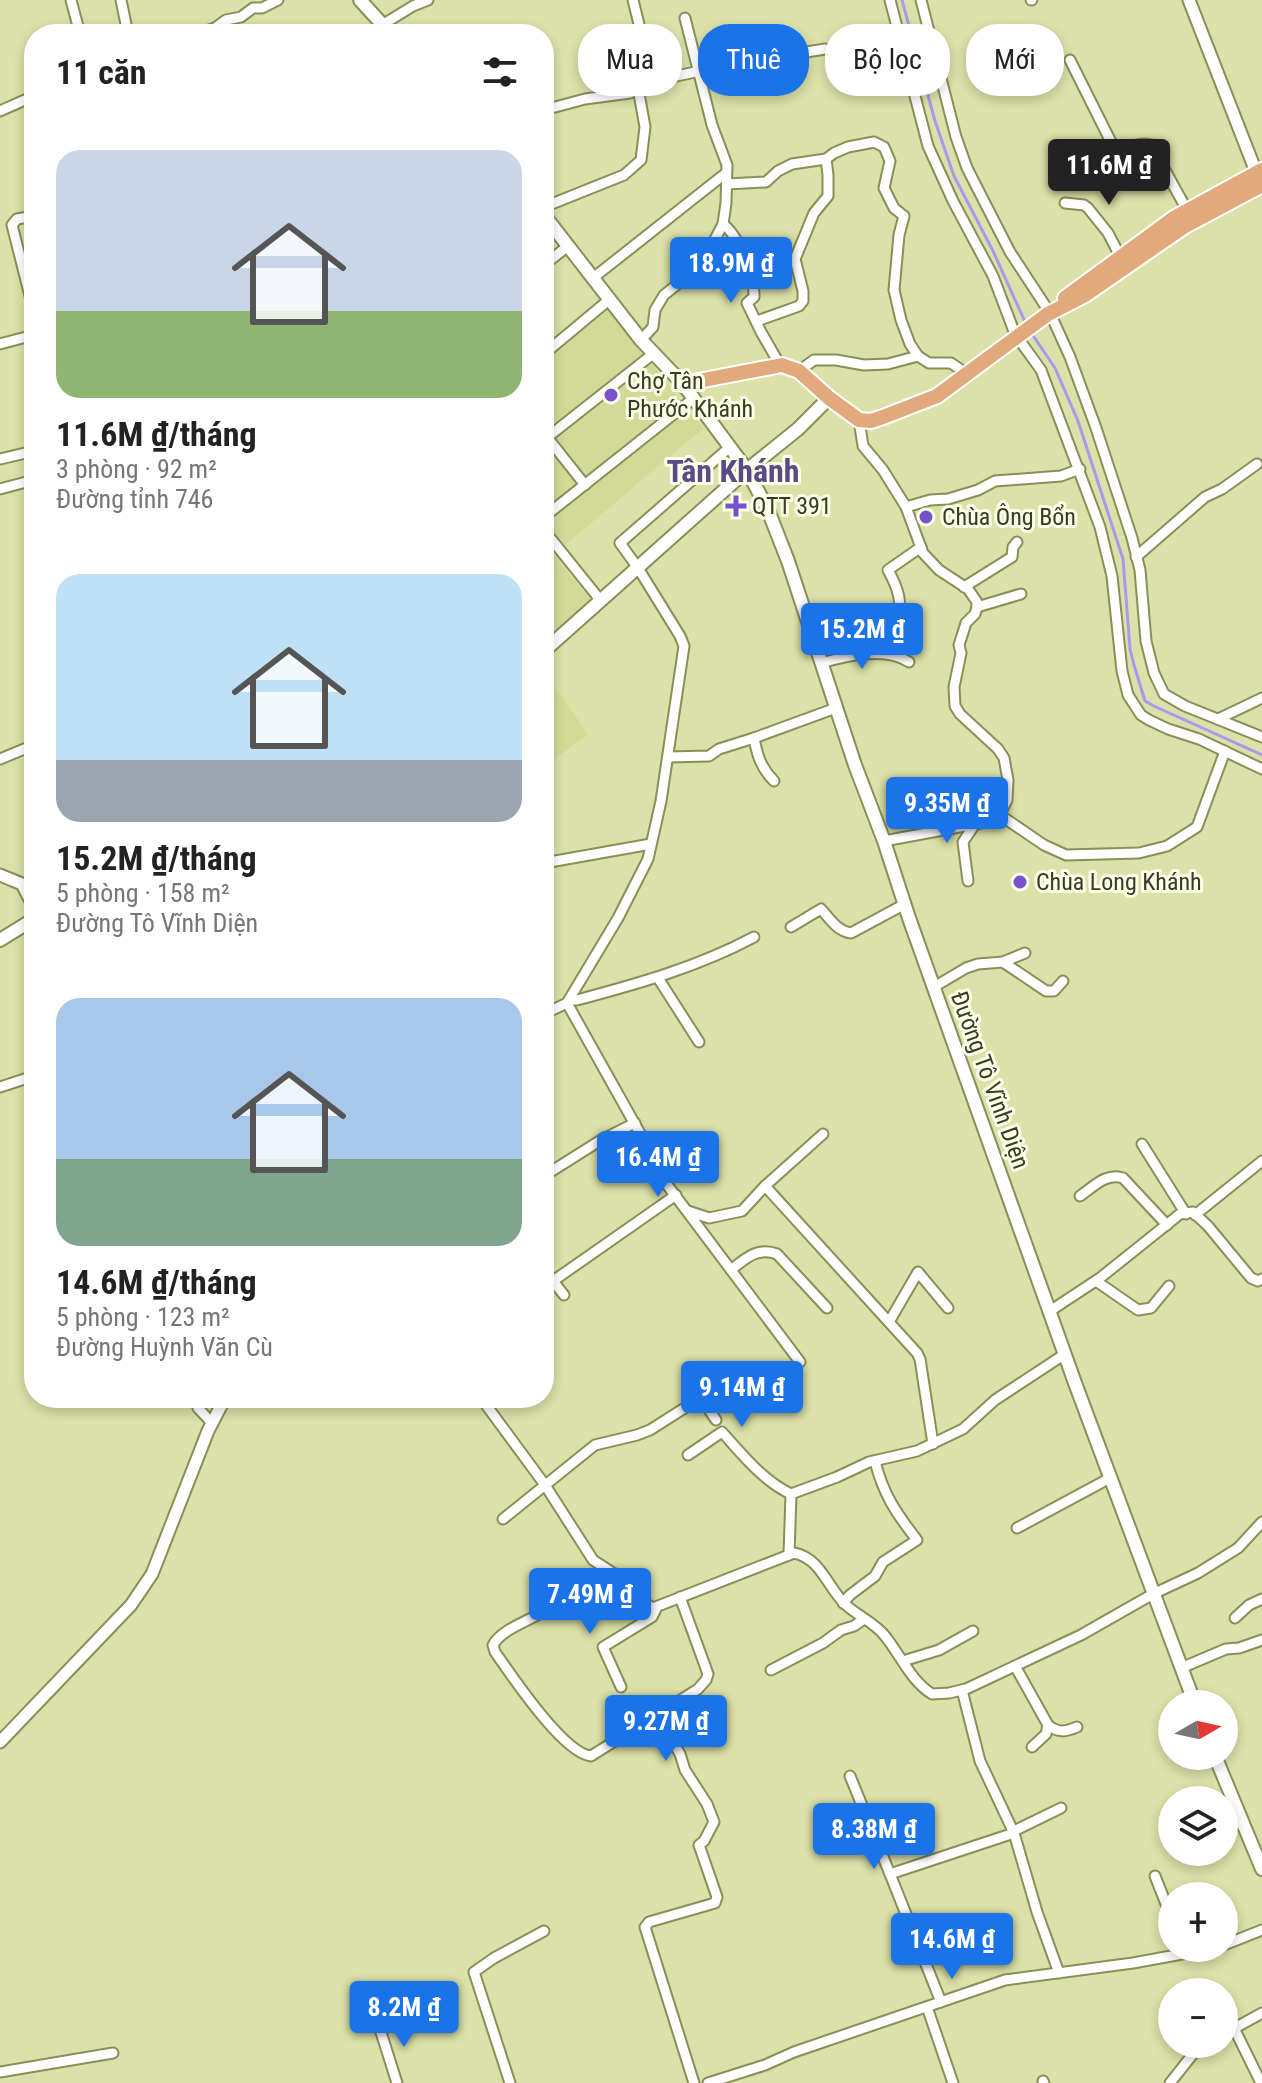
<!DOCTYPE html>
<html lang="vi">
<head>
<meta charset="utf-8">
<style>
	body { margin:0; font-family:"Roboto Condensed",sans-serif; background:#f2f2f2; color:#222; height:100vh; display:flex; flex-direction:column; font-size:30px; white-space:nowrap }
	* { box-sizing:border-box; margin:0 }
	p { font-size:26px; color:#767676 }
	.icon { flex:none; width:44px; height:44px; fill:none; stroke:currentColor; stroke-width:2; stroke-linecap:round; stroke-linejoin:round }
	.map { position:relative; flex:1; overflow:hidden }
	.side { position:absolute; left:24px; top:24px; width:530px; height:1384px; display:flex; flex-direction:column; background:#fff; border-radius:32px; box-shadow:0 4px 12px #0003 }
	.side>* { flex:none }
	.hud { position:absolute; left:578px; top:24px; width:564px; height:72px; display:flex; gap:16px }
	.needle { width:52px; rotate:81deg }
	.controls { position:absolute; left:1158px; top:1690px; display:grid; gap:16px }
	.controls a { display:grid; place-items:center; width:80px; height:80px; border-radius:50%; background:#fff; box-shadow:0 4px 12px #0003; font-size:40px }
	.price { position:absolute; translate:-50% -68px; padding:0 18px; border-radius:8px; background:#1a73e8; color:#fff; font-size:26px; line-height:52px; filter:drop-shadow(0 2px 4px #0008) }
	.price::after { content:''; position:absolute; left:50%; top:48px; width:24px; height:18px; margin-left:-12px; background:inherit; clip-path:polygon(0 0,100% 0,50% 100%) }
	.price.on { background:#222; color:#fff }
	ul { padding:0; list-style:none }
	li { display:grid; align-content:center; gap:16px; height:424px; padding:0 32px }
	li span { display:grid; place-items:center; height:248px; border-radius:24px; color:#555 }
	li>.icon { margin-inline-start:auto }
	span .icon { width:144px; height:144px; fill:#fffc; stroke-width:1 }
	li b { font-size:34px }
	h2 { display:flex; justify-content:space-between; align-items:center; height:96px; padding:0 32px; font-size:34px }
	.tag { padding:0 28px; border-radius:32px; background:#fff; box-shadow:0 4px 12px #0003; font-size:28px; line-height:72px }
	.tag.on { background:#1a73e8; color:#fff }
	.map>svg:first-child { display:block }
	.built { fill:#d3da98 }
	.lines { fill:none; stroke-linecap:round; stroke-linejoin:round }
	.stream { stroke:#ac98ef; stroke-width:3 }
	.minor-casing { stroke:#898f58; stroke-width:13 }
	.tertiary-casing { stroke:#898f58; stroke-width:15 }
	.secondary-casing { stroke:#898f58; stroke-width:16 }
	.primary-casing { stroke:#fff; stroke-width:18 }
	.minor { stroke:#fff; stroke-width:9 }
	.tertiary { stroke:#fff; stroke-width:11 }
	.secondary { stroke:#fff; stroke-width:12 }
	.primary { stroke:#e2a97d; stroke-width:14 }
	.poi-dot { fill:#7752cb; stroke:#fcffe8; stroke-width:3 }
	.labels { text-anchor:middle; stroke-width:6; stroke-linejoin:round; paint-order:stroke }
	.poi-label { font-size:24px; fill:#393b24; stroke:#fcffe8; text-anchor:start }
	.street-label { font-size:24px; fill:#393b24; stroke:#fcffe8 }
	.district-label { font-size:32px; font-weight:bold; fill:#594a88; stroke:#fcffe8 }
</style>
</head>
<body>
<div class="map">
<svg width="1262" height="2083" viewBox="0 0 1262 2083">
	<rect width="100%" height="100%" fill="#dbe1a8"/>
	<g class="built">
		<path d="M608 309 704 429 688 441 565 545 544 520V361Z"/>
		<path d="M544 543 592 602 544 644Z"/>
		<path d="M544 671 588 734 544 767Z"/>
	</g>
	<g class="lines">
		<g class="stream">
			<path d="M902 0 935 121 954 176 993 251 1026 324"/>
			<path d="M1032 334 1055 368 1078 421 1123 559 1130 649 1134 665 1145 701 1156 707 1262 755"/>
		</g>
		<g class="minor-casing">
			<g id="minor">
				<path d="M71 0 80 34"/>
				<path d="M121 0 128 34"/>
				<path d="M633 0 653 81"/>
				<path d="M890 0 928 146 953 201 993 276 1015 334 1041 370 1100 527 1112 576 1122 671 1128 695 1141 715 1149 720 1168 729 1199 739 1262 769"/>
				<path d="M921 0 956 137 967 168 1010 252 1050 313 1070 357 1096 428 1132 538 1140 570 1146 641 1154 673 1164 694 1185 706 1262 737"/>
				<path d="M1031 0H1032"/>
				<path d="M382 25 413 6 428 0"/>
				<path d="M198 34 215 28 226 20 241 17 253 8H262L278 0"/>
				<path d="M1070 60 1117 154C1128 149 1139 141 1151 145L1187 210"/>
				<path d="M544 110 585 99 630 93 653 81 733 64 825 49"/>
				<path d="M0 111 34 96"/>
				<path d="M727 184 766 182 778 171 792 164 826 159 834 153 848 147 874 142 884 147 890 161 884 188 894 208 904 216 899 235 894 290 901 320 910 344 918 356 929 363H951L967 374"/>
				<path d="M1065 203 1084 205 1088 208 1108 233 1121 258"/>
				<path d="M544 207 624 175 641 160 645 127 638 88"/>
				<path d="M34 216 17 219 12 225 34 312"/>
				<path d="M723 224C739 236 755 277 754 297L747 303 761 332 780 365"/>
				<path d="M544 265 568 246"/>
				<path d="M593 278 726 173"/>
				<path d="M757 321 799 306 803 301V291L795 259 814 213 828 196V175L826 159"/>
				<path d="M641 340 653 327 655 310 664 295 698 268 706 256 723 224 726 203 727 165 712 125 685 18"/>
				<path d="M0 344 34 335"/>
				<path d="M544 354 610 299"/>
				<path d="M799 371 814 360H836L864 365 888 364 918 356"/>
				<path d="M859 420 863 446 883 470 906 507 923 553 939 570 968 589 977 602V607L975 614 966 623 959 645 961 653 954 687 955 706 960 714 998 749 1004 758 1008 780 1007 800 1002 810 981 823 884 841"/>
				<path d="M547 437 585 485"/>
				<path d="M544 440 653 354"/>
				<path d="M0 459 34 451"/>
				<path d="M0 489 34 480"/>
				<path d="M906 507 930 500 948 499 978 490 995 481 1061 476 1080 469"/>
				<path d="M544 517 694 398"/>
				<path d="M544 530 601 601"/>
				<path d="M1136 557 1205 497 1222 489 1257 464"/>
				<path d="M964 587 1012 557 1013 547 1017 542"/>
				<path d="M977 607 1021 594"/>
				<path d="M898 623C902 601 899 590 888 570L921 547"/>
				<path d="M821 663C846 656 886 646 909 662"/>
				<path d="M1218 719 1262 698"/>
				<path d="M754 738 836 708"/>
				<path d="M668 757 709 756 719 749 754 738C757 755 761 768 774 781"/>
				<path d="M0 759 34 745"/>
				<path d="M997 813 1044 845 1066 855 1139 853 1167 846 1197 827 1225 751"/>
				<path d="M544 863 651 844"/>
				<path d="M968 881 963 842 975 824"/>
				<path d="M791 927 821 909C830 919 837 931 851 933L905 904"/>
				<path d="M1003 962 1046 991H1054L1063 981"/>
				<path d="M658 978 699 1042"/>
				<path d="M934 987 966 968 978 964 1003 962 1025 953"/>
				<path d="M569 1000H577C637 984 698 967 754 937"/>
				<path d="M567 1003 651 1153 659 1174 800 1362"/>
				<path d="M544 1014 567 1003 618 918 648 859 661 801 684 646 680 636 638 568 620 543 730 447"/>
				<path d="M0 1087 34 1076"/>
				<path d="M1142 1144 1186 1214"/>
				<path d="M544 1176 601 1140 635 1123"/>
				<path d="M765 1186 917 1353 920 1359 933 1444"/>
				<path d="M1080 1196C1093 1187 1107 1172 1123 1178L1167 1225"/>
				<path d="M688 1211 709 1218 742 1211 765 1186 823 1134"/>
				<path d="M1195 1215 1262 1161"/>
				<path d="M544 1269 553 1281"/>
				<path d="M731 1270C746 1258 757 1247 777 1254L827 1308"/>
				<path d="M1096 1281 1138 1310 1151 1308 1169 1286"/>
				<path d="M564 1295 553 1281 676 1195"/>
				<path d="M1050 1311 1100 1278 1180 1214 1193 1212 1208 1226 1251 1278 1258 1281 1262 1279"/>
				<path d="M889 1322 918 1272 948 1308"/>
				<path d="M195 1398 198 1408 212 1423"/>
				<path d="M481 1398 545 1485 593 1560 613 1573 645 1603 653 1608 794 1553C821 1558 828 1589 846 1605 858 1616 875 1623 885 1636 901 1656 911 1681 932 1694L949 1693 966 1689 1081 1635 1153 1594 1198 1573 1238 1548 1262 1522"/>
				<path d="M688 1455 722 1432C742 1454 763 1481 791 1494"/>
				<path d="M503 1519 595 1445 637 1435 650 1430 694 1402 703 1401 716 1420"/>
				<path d="M1017 1528 1110 1478"/>
				<path d="M789 1555 791 1494 837 1477 869 1462 917 1451 963 1429 995 1400 1065 1354"/>
				<path d="M607 1570C585 1584 563 1599 541 1613 526 1622 501 1630 493 1645L495 1652C512 1676 563 1753 591 1756L698 1689 706 1680 708 1674 680 1597"/>
				<path d="M843 1603 850 1595 875 1576 883 1562 917 1540C896 1513 883 1494 875 1461"/>
				<path d="M1235 1618 1249 1605 1262 1599"/>
				<path d="M903 1661 939 1650 973 1631"/>
				<path d="M1015 1666 1048 1725C1058 1733 1065 1732 1077 1727"/>
				<path d="M1181 1668 1226 1649 1239 1648 1262 1640"/>
				<path d="M771 1670 823 1643 841 1630 854 1626 864 1619"/>
				<path d="M621 1687 603 1647 652 1617 657 1607"/>
				<path d="M962 1690 980 1761 1014 1833 1037 1912 1059 1973"/>
				<path d="M657 1715 680 1754 685 1770 707 1804 714 1822 704 1841 699 1845 717 1897 715 1903 649 1922 645 1927 694 2083"/>
				<path d="M1032 1747 1046 1734 1048 1725"/>
				<path d="M850 1776 890 1874"/>
				<path d="M1224 1811 1236 1807"/>
				<path d="M1155 1876 1172 1919"/>
				<path d="M1224 1945 1262 1930"/>
				<path d="M941 2002 890 1874 1014 1833 1016 1830 1061 1808"/>
				<path d="M927 2007 953 2083"/>
				<path d="M379 2026 397 2083"/>
				<path d="M1234 2028 1261 2083"/>
				<path d="M1224 2034 1262 2013"/>
				<path d="M0 2072 113 2053"/>
				<path d="M1043 2081 1044 2083"/>
				<path d="M510 2083 474 1972 494 1958 544 1931"/>
				<path d="M708 2083 765 2065 794 2052 1005 1980 1133 1963 1215 1948"/>
				<path d="M1170 2083 1193 2054 1207 2044"/>
			</g>
		</g>
		<g class="tertiary-casing">
			<g id="tertiary">
				<path d="M1189 0 1258 177"/>
				<path d="M0 875 22 884 34 907"/>
				<path d="M0 1742 131 1605 152 1574 208 1431 225 1398"/>
			</g>
		</g>
		<g class="secondary-casing">
			<g id="secondary">
				<path d="M360 0 391 34"/>
				<path d="M544 215 641 340 683 384 747 470 768 510 788 561 855 765 884 841 909 918 1075 1383 1195 1704"/>
				<path d="M544 651 747 470 798 429 829 398"/>
				<path d="M0 940 34 919"/>
				<path d="M1215 1756 1262 1869"/>
			</g>
		</g>
		<g class="primary-casing">
			<g id="primary">
				<path d="M1065 298 1174 218 1262 170"/>
				<path d="M683 384 782 365 799 371 829 398 859 420 871 421 883 417 937 396 1048 314 1085 295 1185 226 1262 185"/>
			</g>
		</g>
		<use href="#minor" class="minor"/>
		<use href="#tertiary" class="tertiary"/>
		<use href="#secondary" class="secondary"/>
		<use href="#primary" class="primary"/>
	</g>
	<g class="poi-dot">
		<circle cx="611" cy="395" r="8"/>
		<path d="M732 494h8v8h8v8h-8v8h-8v-8h-8v-8h8z"/>
		<circle cx="926" cy="517" r="8"/>
		<circle cx="1020" cy="882" r="8"/>
	</g>
	<g class="labels">
		<g class="poi-label">
			<text x="627" y="389">Chợ Tân<tspan x="627" dy="28">Phước Khánh</tspan></text>
			<text x="752" y="514">QTT 391</text>
			<text x="942" y="525">Chùa Ông Bổn</text>
			<text x="1036" y="890">Chùa Long Khánh</text>
		</g>
		<g class="street-label">
			<text transform="translate(990 1080) rotate(70)" y="8">Đường Tô Vĩnh Diện</text>
		</g>
		<g class="district-label">
			<text x="733" y="482">Tân Khánh</text>
		</g>
	</g>
</svg>
<div class="controls">
<a><svg class="needle" viewBox="-14 -14 28 28"><path d="M0-13l5 13h-10z" fill="#e53935"/><path d="M0 13l5-13h-10z" fill="#767676"/></svg></a>
<a><svg class="icon" aria-label="layers" viewBox="0 0 24 24"><path d="M12 4l9 5-9 5-9-5zM3 14l9 5 9-5"/></svg></a>
<a>+</a>
<a>−</a>
</div>
<b class="price on" style="left:1109px;top:207px">11.6M ₫</b>
<b class="price" style="left:731px;top:305px">18.9M ₫</b>
<b class="price" style="left:862px;top:671px">15.2M ₫</b>
<b class="price" style="left:947px;top:845px">9.35M ₫</b>
<b class="price" style="left:658px;top:1199px">16.4M ₫</b>
<b class="price" style="left:742px;top:1429px">9.14M ₫</b>
<b class="price" style="left:590px;top:1636px">7.49M ₫</b>
<b class="price" style="left:666px;top:1763px">9.27M ₫</b>
<b class="price" style="left:874px;top:1871px">8.38M ₫</b>
<b class="price" style="left:952px;top:1981px">14.6M ₫</b>
<b class="price" style="left:404px;top:2049px">8.2M ₫</b>
<div class="hud">
<a class="tag">Mua</a>
<a class="tag on">Thuê</a>
<a class="tag">Bộ lọc</a>
<a class="tag">Mới</a>
</div>
<section class="side">
<h2>11 căn<svg class="icon" aria-label="filters" viewBox="0 0 24 24"><path d="M4 7h16M4 17h16"/><circle cx="9" cy="7" r="2"/><circle cx="15" cy="17" r="2"/></svg></h2>
<ul>
<li><span style="background:linear-gradient(#c9d6e8 65%,#8fb573 0)"><svg class="icon" aria-label="home" viewBox="0 0 24 24"><path d="M3 11l9-7 9 7M6 9v11h12V9"/></svg></span><div><b>11.6M ₫/tháng</b><p>3 phòng · 92 m²</p><p>Đường tỉnh 746</p></div></li>
<li><span style="background:linear-gradient(#bfe0f5 75%,#9aa5b1 0)"><svg class="icon" aria-label="home" viewBox="0 0 24 24"><path d="M3 11l9-7 9 7M6 9v11h12V9"/></svg></span><div><b>15.2M ₫/tháng</b><p>5 phòng · 158 m²</p><p>Đường Tô Vĩnh Diện</p></div></li>
<li><span style="background:linear-gradient(#a9c7e8 65%,#7fa58c 0)"><svg class="icon" aria-label="home" viewBox="0 0 24 24"><path d="M3 11l9-7 9 7M6 9v11h12V9"/></svg></span><div><b>14.6M ₫/tháng</b><p>5 phòng · 123 m²</p><p>Đường Huỳnh Văn Cù</p></div></li>
</ul>
</section>
</div>
</body>
</html>
